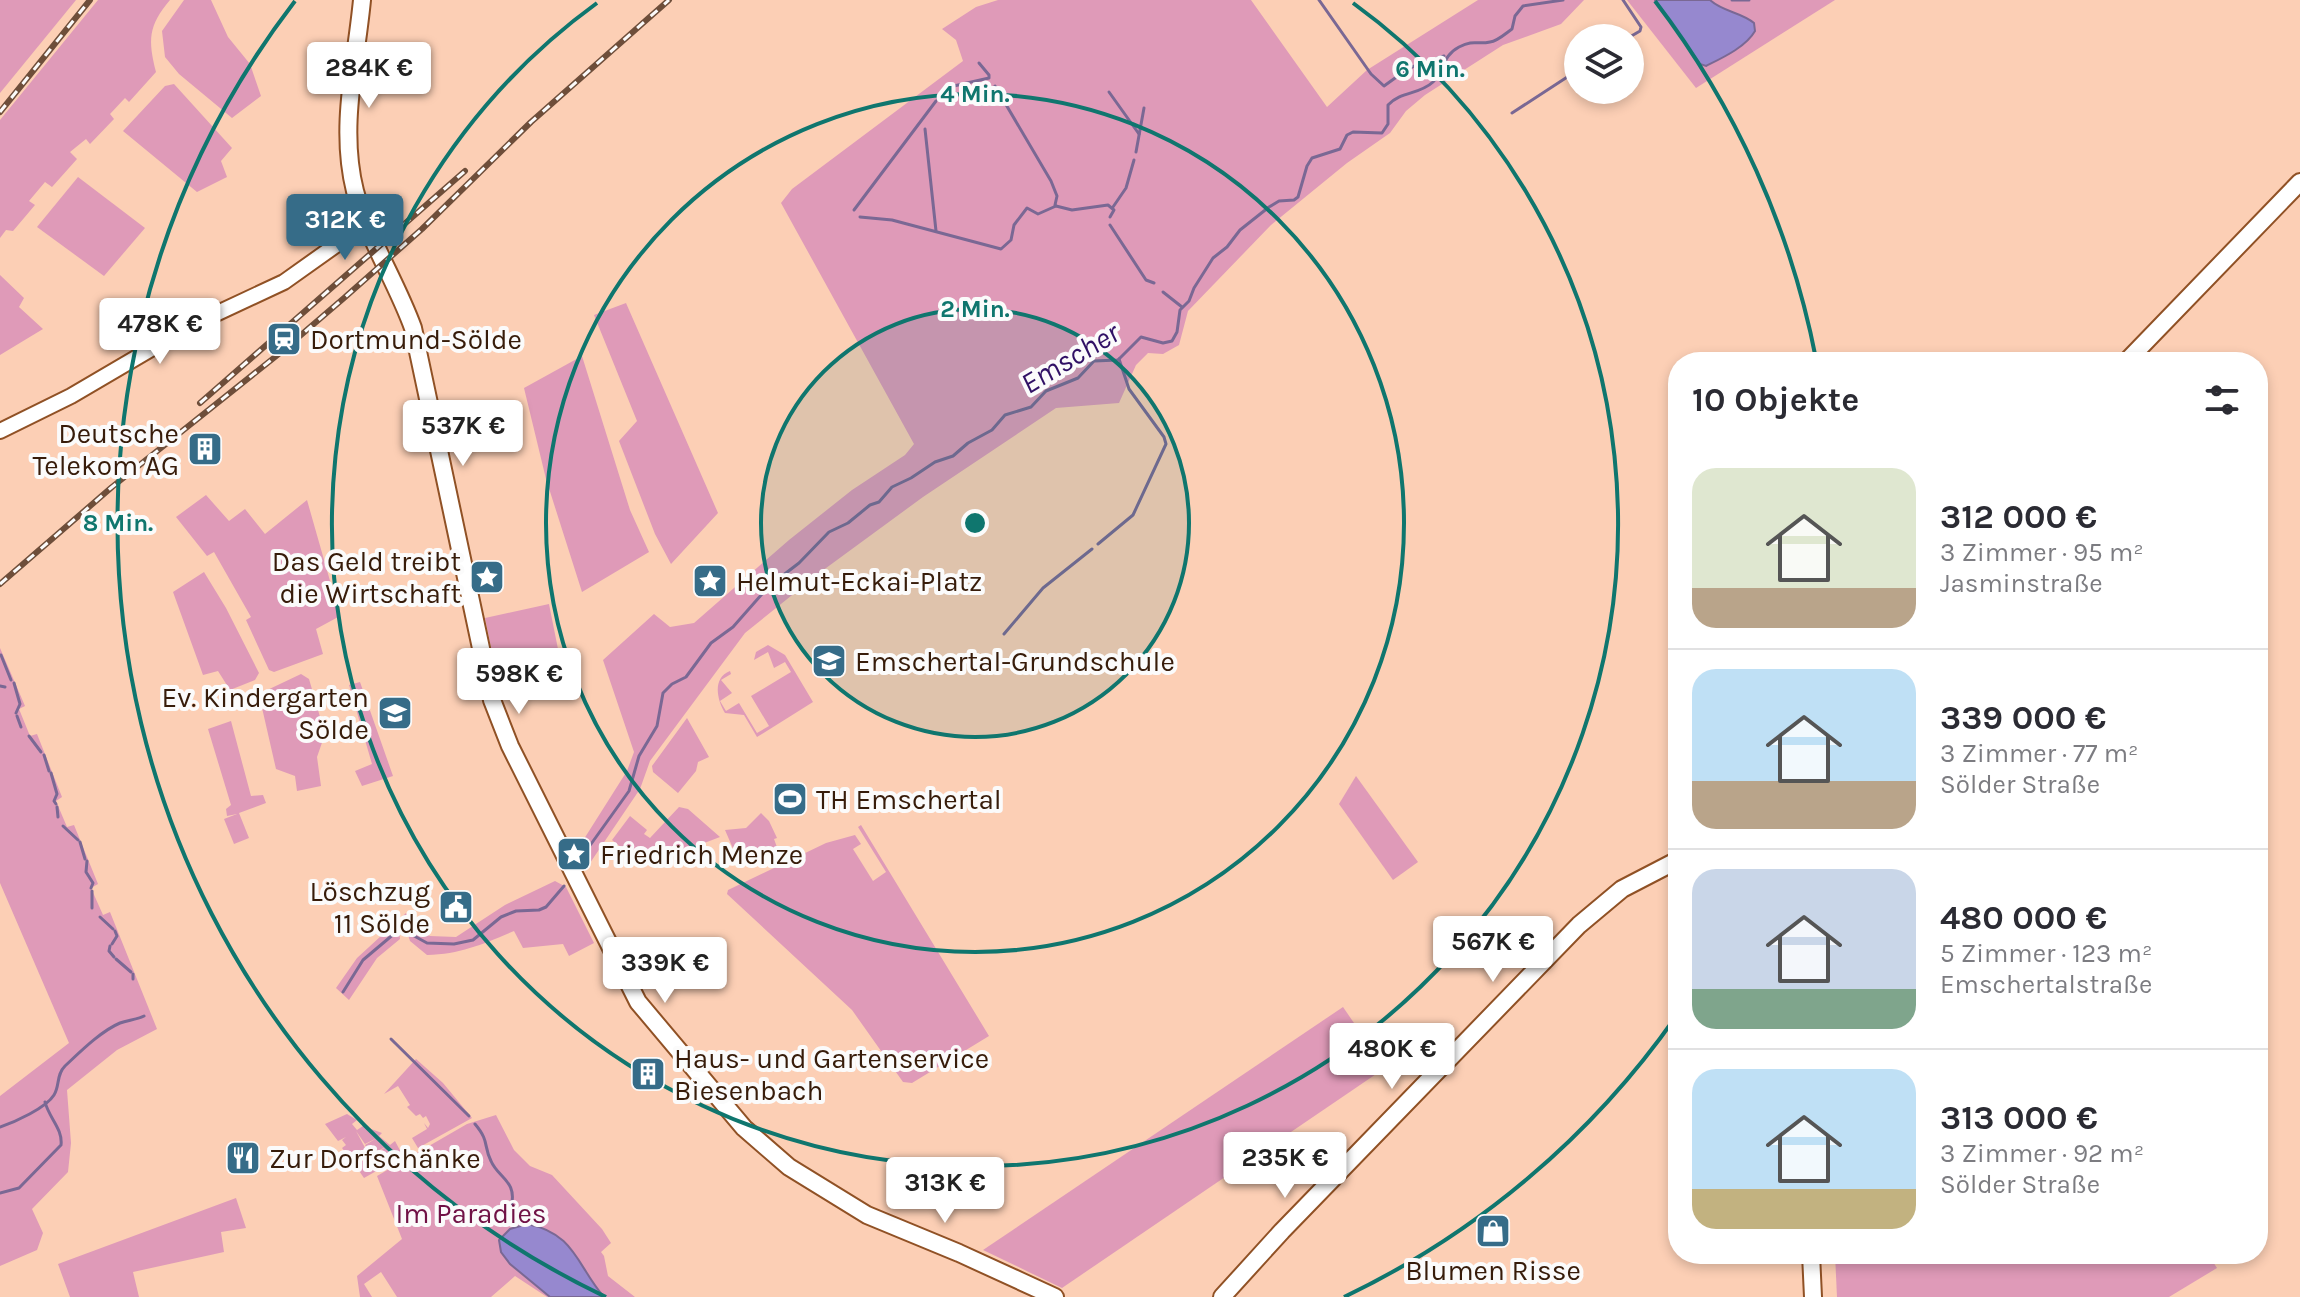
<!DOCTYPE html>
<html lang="de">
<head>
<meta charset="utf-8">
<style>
	body { margin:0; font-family:Karla,sans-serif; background:#f2f2f3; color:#2b2b33; height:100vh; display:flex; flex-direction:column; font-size:30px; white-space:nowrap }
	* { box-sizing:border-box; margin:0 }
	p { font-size:26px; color:#7c7c81 }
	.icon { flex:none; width:44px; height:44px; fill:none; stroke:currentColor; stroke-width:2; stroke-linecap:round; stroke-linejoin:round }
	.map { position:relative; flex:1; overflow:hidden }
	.drawer { position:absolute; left:1668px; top:352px; width:600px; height:912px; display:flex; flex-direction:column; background:#fff; border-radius:32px; box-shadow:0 4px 12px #0003 }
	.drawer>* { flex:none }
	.fabs { position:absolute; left:1564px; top:24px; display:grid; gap:16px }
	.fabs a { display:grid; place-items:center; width:80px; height:80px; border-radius:50%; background:#fff; box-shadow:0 4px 12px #0003; font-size:40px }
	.price { position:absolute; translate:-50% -68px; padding:0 18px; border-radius:8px; background:#fff; color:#222; font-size:26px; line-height:52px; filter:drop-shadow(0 2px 4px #0008) }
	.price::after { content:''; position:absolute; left:50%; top:48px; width:24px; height:18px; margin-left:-12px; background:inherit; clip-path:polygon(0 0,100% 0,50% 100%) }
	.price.selected { background:#366c88; color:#fff }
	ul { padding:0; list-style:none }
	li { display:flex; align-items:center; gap:24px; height:200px; padding:0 24px }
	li+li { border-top:2px solid #e1e1e2 }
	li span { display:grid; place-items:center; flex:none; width:224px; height:160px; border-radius:24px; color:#555 }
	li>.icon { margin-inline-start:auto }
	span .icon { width:96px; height:96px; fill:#fffc; stroke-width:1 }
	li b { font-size:34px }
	h2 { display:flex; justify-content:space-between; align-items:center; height:96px; padding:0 24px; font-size:34px }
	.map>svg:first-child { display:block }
	.green { fill:#df9ab8 }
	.water { fill:#9688cf; stroke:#7a6894; stroke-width:2 }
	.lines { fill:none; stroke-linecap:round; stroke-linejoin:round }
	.stream { stroke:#7a6894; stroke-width:3 }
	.minor-casing { stroke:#905125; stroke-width:18 }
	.major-casing { stroke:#905125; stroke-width:20 }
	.minor { stroke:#fff; stroke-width:14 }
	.major { stroke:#fff; stroke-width:16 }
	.rail-casing { stroke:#6e4e3a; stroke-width:6 }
	.rail { stroke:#fbfbfb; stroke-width:3; stroke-dasharray:9; stroke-linecap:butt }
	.ring { fill:none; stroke:#0f766e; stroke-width:4 }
	.labels { text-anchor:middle; stroke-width:8; stroke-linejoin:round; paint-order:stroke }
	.poi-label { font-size:28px; fill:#371c0a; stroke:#fbfbfb; text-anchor:start }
	.park-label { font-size:28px; fill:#701246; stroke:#fbfbfb }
	.water-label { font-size:30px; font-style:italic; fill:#301065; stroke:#fbfbfb }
	.centre { fill:#0f766e; stroke:#fbfbfb; stroke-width:4 }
	.ring-label { font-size:24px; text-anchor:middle; font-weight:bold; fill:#0f766e; stroke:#fbfbfb; stroke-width:8; stroke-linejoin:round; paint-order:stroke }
</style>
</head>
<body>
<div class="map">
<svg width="2300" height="1297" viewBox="0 0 2300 1297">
	<rect width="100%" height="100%" fill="#fccfb5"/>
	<g class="green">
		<path d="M0 0H76L0 93Z"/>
		<path d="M98 0H170C148 26 148 40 156 72L129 102 125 98 110 114 114 119 90 144 86 139 70 152 77 159 52 187 45 182 29 201 35 205 13 231 6 230 0 238V120Z"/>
		<path d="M184 0H211L228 37 250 64 261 96 232 118 179 74 165 57 162 31Z"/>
		<path d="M998 0H1251L1327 107 1367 70 1478 0H1584L1561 24 1503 45 1425 95 1406 111 1390 133 1347 163 1271 225 1188 311 1179 345 1163 354 1148 353 1136 365 1119 403 1056 408 923 497 822 571 745 633 650 761 640 789 590 863 579 857 577 850 627 771 634 752 603 660 654 614 670 627 694 623 789 540 852 490 905 455 914 444 781 203 792 189 963 61 956 40 942 29 976 7Z"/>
		<path d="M1627 0H1835L1696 88Z"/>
		<path d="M174 84 232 148 221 161 227 177 197 192 123 131 165 86Z"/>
		<path d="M78 177 145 228 104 276 37 227Z"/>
		<path d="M0 275 24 298 19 307 43 329 0 355Z"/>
		<path d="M626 303 718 513 671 564 655 534 619 441 637 421 594 315Z"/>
		<path d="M582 356 630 510 649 552 582 592 546 479 524 388Z"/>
		<path d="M206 495 229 521 245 509 265 534 307 500 340 616 316 629 323 654 274 672 269 670 246 620 251 617 214 552 207 556 176 517Z"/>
		<path d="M204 572 226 608 259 673 255 680 230 690 218 671 203 675 173 592Z"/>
		<path d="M549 604 560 659 549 664 545 659 498 681 485 618Z"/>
		<path d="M768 645 785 655 813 702 757 737 744 715 725 713C717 700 712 678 730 671L731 674 721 680 732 693 720 701 726 711 739 703 757 733 769 726 751 696 791 672 785 662 774 668 768 652 754 660 756 652Z"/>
		<path d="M0 648 25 706 19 709 30 736 37 734 62 797 56 801 67 827 74 825 98 884 91 888 103 915 110 912 157 1029 117 1050 67 1090 71 1143 68 1172 32 1209 43 1233 37 1250 0 1266V1096L69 1043 0 883Z"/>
		<path d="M301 674 309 679 325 734 317 757 321 786 297 791 295 776 276 769 260 699 261 693Z"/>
		<path d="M360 682 393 776 362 786 355 771 372 764 349 685Z"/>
		<path d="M687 718 709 757 698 762 696 771 678 793 653 772 652 766Z"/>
		<path d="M231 721 251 796 263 795 266 803 239 813 249 838 234 844 224 819 237 814 227 816 226 809 231 805 208 729Z"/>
		<path d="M1356 776 1418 862 1393 880 1339 804Z"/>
		<path d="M679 807 688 809 720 837 644 866 612 840 630 816 647 830 644 834 650 838Z"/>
		<path d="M761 813 769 821 777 838 774 839 778 850 741 867 725 830 746 828Z"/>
		<path d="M861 825 989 1036 912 1083 903 1082 852 1010 727 894 728 890 826 843 855 835 861 844 853 849 873 881 886 872 858 827Z"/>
		<path d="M555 881 566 887 594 943 569 956 563 944 523 948 514 931C483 944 461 954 427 955L410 941 402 917 406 913 415 929 430 936 456 937 505 905Z"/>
		<path d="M393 925 399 930 400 939 377 958 349 1000 336 988 357 958Z"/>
		<path d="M1343 1007 1385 1068 1062 1288 983 1250Z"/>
		<path d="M416 1059 443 1083 472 1118 418 1148 412 1138 427 1129 424 1123 428 1128 430 1124 426 1116 423 1118 420 1114 416 1116 407 1107 410 1105 398 1086 384 1094Z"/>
		<path d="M347 1114 357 1120 352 1124 357 1130 363 1126 382 1133 379 1136 390 1145 395 1141 403 1156 364 1178 355 1165 388 1146 371 1154 365 1145 377 1138 365 1144 356 1131 369 1155 354 1164 342 1148 346 1145 342 1140 346 1137 338 1141 325 1124Z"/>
		<path d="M496 1115 514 1150 530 1166 552 1175 602 1229 611 1243 601 1252 604 1256 608 1276 635 1297H547L515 1276 491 1297H397L381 1272 364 1284 372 1297H360L357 1276 402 1239 377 1176 467 1124Z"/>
		<path d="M236 1198 246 1228 221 1232 224 1252 133 1272 139 1297H70L58 1264Z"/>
		<path d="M1835 1254H2208L2217 1268 2169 1297H1837Z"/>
	</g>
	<g class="water">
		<path d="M1655 0H1710C1723 12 1741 12 1754 23L1755 31C1746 47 1722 58 1706 66L1700 64Z"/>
		<path d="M527 1224C575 1233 577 1266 604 1297H550L510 1264 501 1252 499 1240 510 1229Z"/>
	</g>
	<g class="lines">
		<g class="stream">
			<path d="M1319 0 1371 74 1384 86 1409 68 1444 56"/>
			<path d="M1623 0 1641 27 1640 31 1628 38"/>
			<path d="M1732 0H1749"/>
			<path d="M995 86 1051 181 1057 196 1055 205"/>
			<path d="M1109 92 1139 134"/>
			<path d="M938 99 945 88 989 78V75L979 63"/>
			<path d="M1512 113 1578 70"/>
			<path d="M925 129 936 231"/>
			<path d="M1136 152 1144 108"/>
			<path d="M1056 206 1072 210 1108 205 1114 210 1110 217"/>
			<path d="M1113 207 1126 188 1134 160"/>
			<path d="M854 210 936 101"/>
			<path d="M860 217 892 220 1001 249 1011 240 1014 225 1027 208 1038 214 1056 206"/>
			<path d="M1110 225 1146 280 1154 283"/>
			<path d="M1163 292 1182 307"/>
			<path d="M1098 544 1133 515 1166 444 1164 437 1129 389 1119 359"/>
			<path d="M1004 634 1043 588 1092 549"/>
			<path d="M1 655 11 680"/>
			<path d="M14 683 20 704 16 713"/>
			<path d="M0 686 5 687"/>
			<path d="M17 716 21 727"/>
			<path d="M29 736 41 752"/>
			<path d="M44 755 49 771"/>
			<path d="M51 773 57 794 54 801 56 804"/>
			<path d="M57 807 58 817"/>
			<path d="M63 826 78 840"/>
			<path d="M80 842 85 859"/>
			<path d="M581 858 629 791 639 756 657 726 663 693 672 684 686 677 711 643 733 627 769 586 799 563 829 532 848 523 870 505 879 502 892 487 911 478 935 462 953 456 968 443 992 430 1005 415 1031 407 1046 391 1078 378 1094 361 1118 360 1141 337 1163 343 1172 341 1177 332 1180 310 1189 301 1194 288 1213 258 1227 247 1240 230 1269 207 1279 201 1294 200 1298 197 1307 166 1312 158 1340 149 1347 135 1353 132 1382 133 1388 124V105C1401 91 1419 95 1433 82 1444 71 1442 56 1459 47 1475 39 1476 45 1490 42 1498 41 1506 33 1512 29L1515 16 1523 6 1563 0"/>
			<path d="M87 861 86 872 93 883 91 888"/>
			<path d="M92 891V908"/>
			<path d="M100 917 113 929"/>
			<path d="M112 944 117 936 115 931"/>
			<path d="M110 946 109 951 114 957"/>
			<path d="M116 959 131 972"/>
			<path d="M133 974V979"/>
			<path d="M343 992 363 960 395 933 407 932 427 943 454 944 473 940 501 917 516 911 539 910 546 907 564 886"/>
			<path d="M391 1039 469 1116"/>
			<path d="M475 1124C490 1142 483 1145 491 1161 498 1178 518 1181 511 1207L522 1225"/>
			<path d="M0 1127C15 1122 46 1108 54 1095 60 1085 56 1075 65 1066 80 1052 101 1031 120 1023 128 1020 136 1020 144 1016"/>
			<path d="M0 1193 19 1188 61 1145C63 1129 49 1118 45 1102"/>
		</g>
		<g class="minor-casing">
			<path id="minor" d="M0 431 71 396 192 325 284 282 367 223"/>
		</g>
		<g class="major-casing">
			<g id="major">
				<path d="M362 0C356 63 339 128 355 191 368 239 396 281 413 328L492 700 510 746 638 1002 744 1128 789 1167 867 1215 959 1253 1055 1297"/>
				<path d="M2126 362 2300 182"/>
				<path d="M1811 1254 1813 1297"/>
				<path d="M1222 1297 1282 1231 1579 925 1622 889 1678 860"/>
			</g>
		</g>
		<use href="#minor" class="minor"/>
		<use href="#major" class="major"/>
		<g class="rail-casing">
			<g id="rail">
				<path d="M0 112 90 0"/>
				<path d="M200 403 465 171"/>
				<path d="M0 584 112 487 280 353 344 298 422 229 531 122 669 0"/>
			</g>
		</g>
		<use href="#rail" class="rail"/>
	</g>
	<circle cx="975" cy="523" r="214" fill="#0f766e" fill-opacity=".12"/>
	<g class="ring">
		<circle cx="975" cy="523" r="214"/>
		<circle cx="975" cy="523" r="429"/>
		<path d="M1353 3A643 643 0 1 1 597 3"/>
		<path d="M1677 1015A857 857 0 0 1 1344 1297M606 1297A857 857 0 0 1 295 1M1655 1A857 857 0 0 1 1816 359"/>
	</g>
	<defs>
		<g id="station-square" transform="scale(1.8)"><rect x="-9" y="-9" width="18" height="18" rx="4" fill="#366c88" stroke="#fbfbfb"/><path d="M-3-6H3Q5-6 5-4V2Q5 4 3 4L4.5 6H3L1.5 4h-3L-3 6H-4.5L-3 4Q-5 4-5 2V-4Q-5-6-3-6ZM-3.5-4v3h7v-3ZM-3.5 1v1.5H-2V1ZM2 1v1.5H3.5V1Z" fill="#fff"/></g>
		<g id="building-square" transform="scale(1.8)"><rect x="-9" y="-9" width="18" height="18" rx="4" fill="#366c88" stroke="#fbfbfb"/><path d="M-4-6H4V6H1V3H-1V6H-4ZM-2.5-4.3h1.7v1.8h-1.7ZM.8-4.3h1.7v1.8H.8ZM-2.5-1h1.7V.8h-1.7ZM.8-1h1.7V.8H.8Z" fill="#fff"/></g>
		<g id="sight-square" transform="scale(1.8)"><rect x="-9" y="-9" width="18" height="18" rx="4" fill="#366c88" stroke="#fbfbfb"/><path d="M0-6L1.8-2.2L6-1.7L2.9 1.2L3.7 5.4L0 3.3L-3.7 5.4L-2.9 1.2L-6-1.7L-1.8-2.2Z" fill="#fff"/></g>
		<g id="school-square" transform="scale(1.8)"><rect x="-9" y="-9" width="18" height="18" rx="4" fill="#366c88" stroke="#fbfbfb"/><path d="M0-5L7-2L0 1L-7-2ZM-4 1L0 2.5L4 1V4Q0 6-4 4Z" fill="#fff"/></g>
		<g id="stadium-square" transform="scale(1.8)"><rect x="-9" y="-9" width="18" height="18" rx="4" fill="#366c88" stroke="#fbfbfb"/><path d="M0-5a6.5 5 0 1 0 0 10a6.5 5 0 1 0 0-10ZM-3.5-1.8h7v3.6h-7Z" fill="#fff"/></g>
		<g id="civic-square" transform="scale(1.8)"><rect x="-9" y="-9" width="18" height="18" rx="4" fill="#366c88" stroke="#fbfbfb"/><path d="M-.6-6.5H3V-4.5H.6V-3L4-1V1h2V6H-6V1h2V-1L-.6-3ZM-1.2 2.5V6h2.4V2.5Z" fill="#fff"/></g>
		<g id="restaurant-square" transform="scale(1.8)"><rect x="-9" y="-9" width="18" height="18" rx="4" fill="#366c88" stroke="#fbfbfb"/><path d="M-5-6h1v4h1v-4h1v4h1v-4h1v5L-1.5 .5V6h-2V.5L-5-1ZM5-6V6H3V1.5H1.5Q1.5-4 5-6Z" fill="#fff"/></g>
		<g id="shop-square" transform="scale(1.8)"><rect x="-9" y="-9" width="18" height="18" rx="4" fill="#366c88" stroke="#fbfbfb"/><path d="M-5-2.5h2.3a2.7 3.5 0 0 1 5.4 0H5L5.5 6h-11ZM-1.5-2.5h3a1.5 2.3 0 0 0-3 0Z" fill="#fff"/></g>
	</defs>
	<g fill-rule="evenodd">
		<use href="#station-square" x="284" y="339"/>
		<use href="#building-square" x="205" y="449"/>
		<use href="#sight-square" x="487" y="577"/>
		<use href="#sight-square" x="710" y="581"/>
		<use href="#school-square" x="829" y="661"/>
		<use href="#school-square" x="395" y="713"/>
		<use href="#stadium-square" x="790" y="799"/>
		<use href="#sight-square" x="574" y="854"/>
		<use href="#civic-square" x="456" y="907"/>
		<use href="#building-square" x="648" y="1074"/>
		<use href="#restaurant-square" x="243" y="1158"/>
		<use href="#shop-square" x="1493" y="1231"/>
	</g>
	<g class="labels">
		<g class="poi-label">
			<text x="310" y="349">Dortmund-Sölde</text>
			<text x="179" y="443" text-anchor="end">Deutsche<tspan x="179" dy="32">Telekom AG</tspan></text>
			<text x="461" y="571" text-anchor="end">Das Geld treibt<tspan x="461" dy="32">die Wirtschaft</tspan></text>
			<text x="736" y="591">Helmut-Eckai-Platz</text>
			<text x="855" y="671">Emschertal-Grundschule</text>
			<text x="369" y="707" text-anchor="end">Ev. Kindergarten<tspan x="369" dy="32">Sölde</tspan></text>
			<text x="816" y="809">TH Emschertal</text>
			<text x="600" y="864">Friedrich Menze</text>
			<text x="430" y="901" text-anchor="end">Löschzug<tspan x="430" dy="32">11 Sölde</tspan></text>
			<text x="674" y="1068">Haus- und Gartenservice<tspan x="674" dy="32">Biesenbach</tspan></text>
			<text x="269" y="1168">Zur Dorfschänke</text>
			<text x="1493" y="1280" text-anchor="middle">Blumen Risse</text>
		</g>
		<g class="park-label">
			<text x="471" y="1223">Im Paradies</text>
		</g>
		<g class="water-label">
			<text transform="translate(1070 358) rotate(-31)" y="10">Emscher</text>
		</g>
	</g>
	<circle cx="975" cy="523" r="12" class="centre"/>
	<g class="ring-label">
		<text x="1430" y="77">6 Min.</text>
		<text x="975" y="102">4 Min.</text>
		<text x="975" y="317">2 Min.</text>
		<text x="118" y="531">8 Min.</text>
	</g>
</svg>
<div class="fabs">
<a><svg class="icon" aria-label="layers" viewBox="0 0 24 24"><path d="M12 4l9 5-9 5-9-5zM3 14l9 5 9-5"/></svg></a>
</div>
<b class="price" style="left:369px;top:110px">284K €</b>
<b class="price selected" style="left:345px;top:262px">312K €</b>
<b class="price" style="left:160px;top:366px">478K €</b>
<b class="price" style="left:463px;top:468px">537K €</b>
<b class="price" style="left:519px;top:716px">598K €</b>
<b class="price" style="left:1493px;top:984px">567K €</b>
<b class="price" style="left:665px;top:1005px">339K €</b>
<b class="price" style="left:1392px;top:1091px">480K €</b>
<b class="price" style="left:1285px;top:1200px">235K €</b>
<b class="price" style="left:945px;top:1225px">313K €</b>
<section class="drawer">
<h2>10 Objekte<svg class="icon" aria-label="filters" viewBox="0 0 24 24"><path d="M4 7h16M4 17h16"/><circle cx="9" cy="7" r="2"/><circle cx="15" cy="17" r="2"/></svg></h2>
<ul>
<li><span style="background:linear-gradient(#dfe7d0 75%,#b9a48a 0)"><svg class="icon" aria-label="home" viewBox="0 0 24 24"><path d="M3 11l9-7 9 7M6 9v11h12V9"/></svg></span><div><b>312 000 €</b><p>3 Zimmer · 95 m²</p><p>Jasminstraße</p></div></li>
<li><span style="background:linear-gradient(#bfe0f5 70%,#b9a48a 0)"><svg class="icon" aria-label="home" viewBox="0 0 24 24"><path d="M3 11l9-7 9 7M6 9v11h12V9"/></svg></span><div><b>339 000 €</b><p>3 Zimmer · 77 m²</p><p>Sölder Straße</p></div></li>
<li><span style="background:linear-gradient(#c9d6e8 75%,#7fa58c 0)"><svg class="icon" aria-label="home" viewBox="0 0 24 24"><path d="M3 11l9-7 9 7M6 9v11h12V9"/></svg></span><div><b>480 000 €</b><p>5 Zimmer · 123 m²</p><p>Emschertalstraße</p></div></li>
<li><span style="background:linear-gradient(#bfe0f5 75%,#c2b280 0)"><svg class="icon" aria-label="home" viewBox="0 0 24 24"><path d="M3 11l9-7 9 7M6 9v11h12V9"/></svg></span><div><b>313 000 €</b><p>3 Zimmer · 92 m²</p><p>Sölder Straße</p></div></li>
</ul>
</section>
</div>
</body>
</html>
